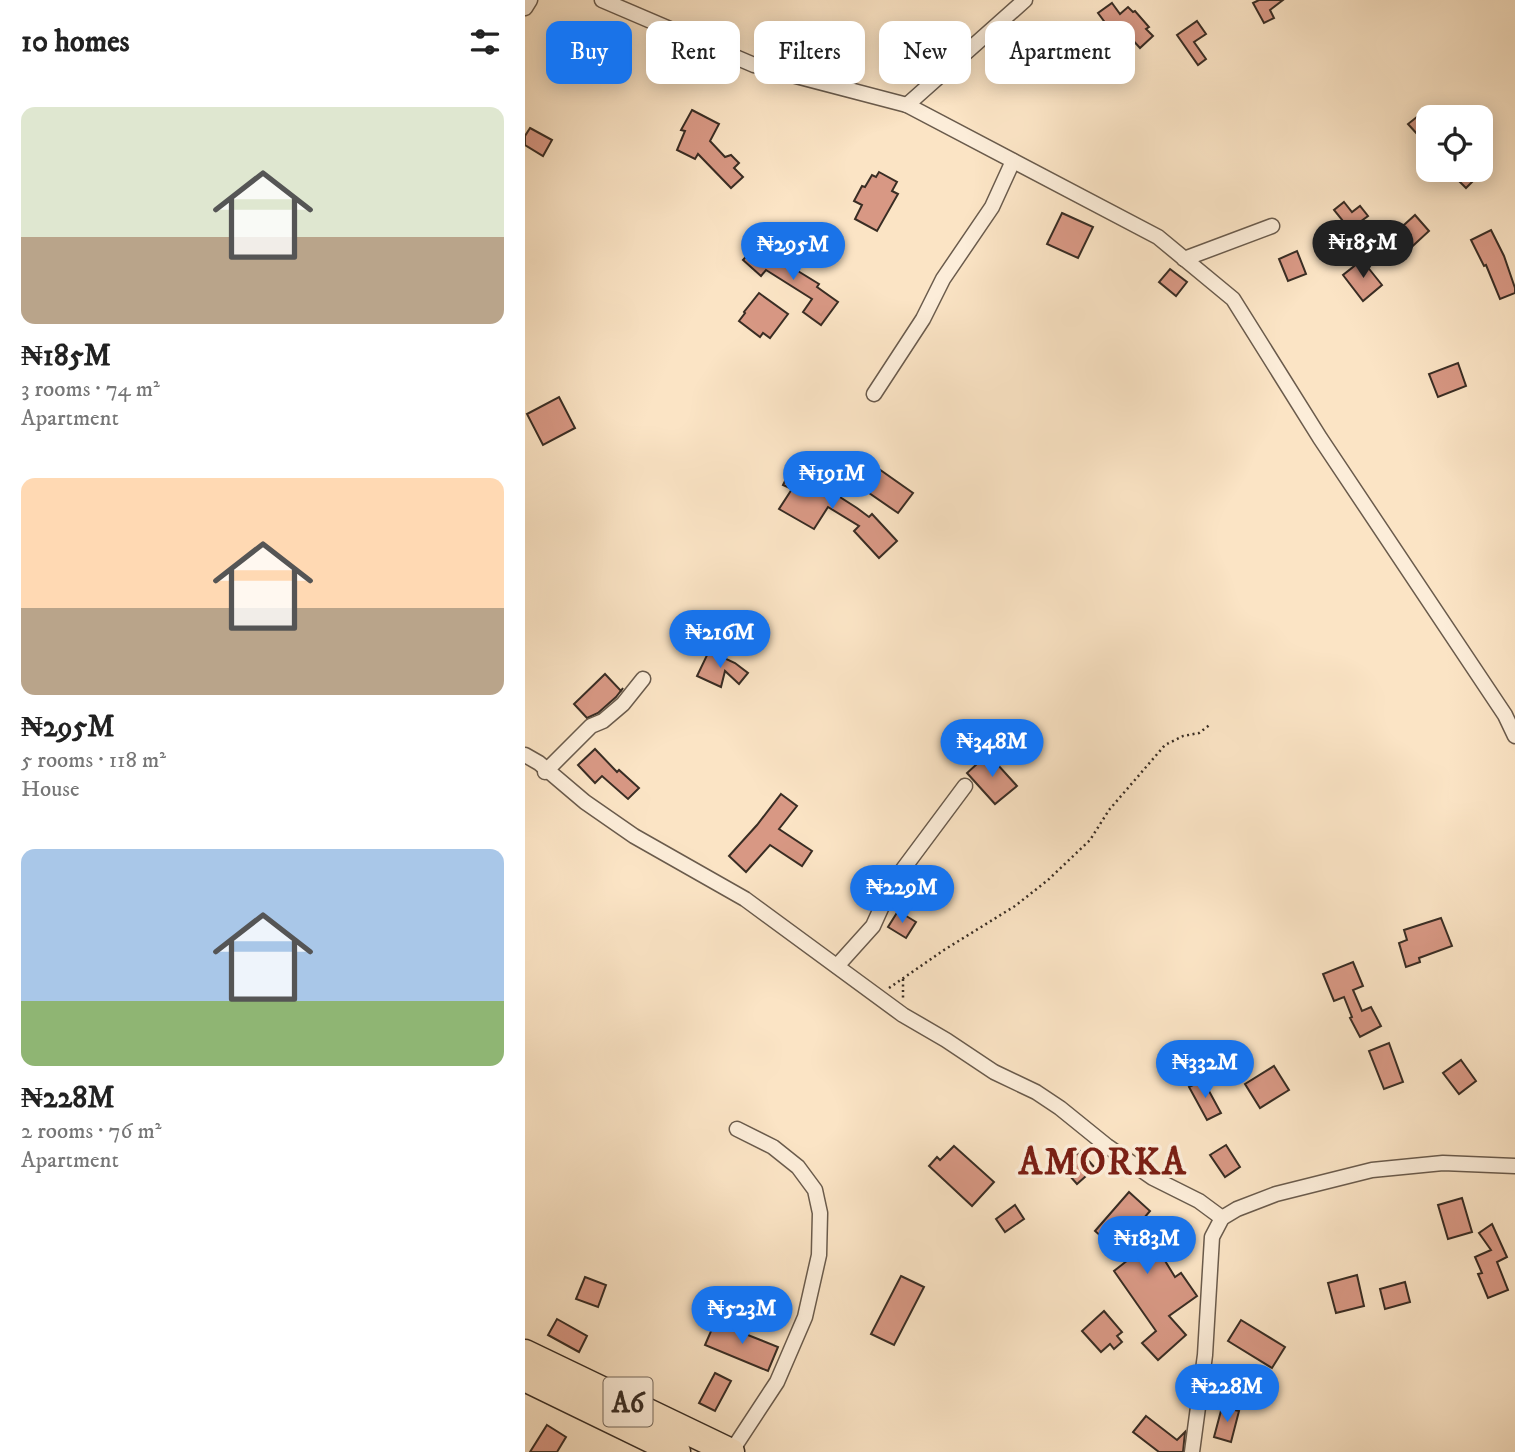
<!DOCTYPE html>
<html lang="en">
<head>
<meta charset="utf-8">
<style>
	body { margin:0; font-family:"IM FELL DW Pica",serif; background:#f6f6f6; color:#222; height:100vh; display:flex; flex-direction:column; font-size:26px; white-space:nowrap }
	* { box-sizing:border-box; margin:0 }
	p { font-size:23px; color:#767676 }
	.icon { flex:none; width:38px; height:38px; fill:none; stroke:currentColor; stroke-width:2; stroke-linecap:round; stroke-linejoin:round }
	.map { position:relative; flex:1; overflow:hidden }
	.panel { display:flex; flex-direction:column; background:#fff; width:525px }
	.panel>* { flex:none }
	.top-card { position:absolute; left:21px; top:21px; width:665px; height:63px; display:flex; gap:14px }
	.controls { position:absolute; left:891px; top:105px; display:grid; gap:14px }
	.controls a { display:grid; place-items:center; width:77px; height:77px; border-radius:14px; background:#fff; box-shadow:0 4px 18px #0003; font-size:35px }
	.price { position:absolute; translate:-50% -60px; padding:0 16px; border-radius:24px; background:#1a73e8; color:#fff; font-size:23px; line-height:46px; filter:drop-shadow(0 2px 4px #0008) }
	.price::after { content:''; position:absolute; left:50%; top:42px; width:21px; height:16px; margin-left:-10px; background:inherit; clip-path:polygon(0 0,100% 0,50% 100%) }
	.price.active { background:#222; color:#fff }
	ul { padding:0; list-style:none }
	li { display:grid; align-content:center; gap:14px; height:371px; padding:0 21px }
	li span { display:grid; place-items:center; height:217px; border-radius:14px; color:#555 }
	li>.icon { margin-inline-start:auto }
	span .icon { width:126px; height:126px; fill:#fffc; stroke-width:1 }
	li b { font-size:30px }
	h2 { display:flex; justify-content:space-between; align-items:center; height:84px; padding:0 21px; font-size:30px }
	.pill { padding:0 24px; border-radius:14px; background:#fff; box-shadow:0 4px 18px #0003; font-size:24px; line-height:63px }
	.pill.active { background:#1a73e8; color:#fff }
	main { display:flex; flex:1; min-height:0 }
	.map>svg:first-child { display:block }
	.building { fill:#d89884; stroke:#392d24; stroke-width:2 }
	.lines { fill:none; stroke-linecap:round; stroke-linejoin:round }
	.street-casing { stroke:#6a5b4c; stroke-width:17 }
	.highway-casing { stroke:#392d24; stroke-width:29 }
	.path { stroke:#392d24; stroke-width:2.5; stroke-dasharray:2 3.5; stroke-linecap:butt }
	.street { stroke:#fcedd9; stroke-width:14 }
	.highway { stroke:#fbe4c5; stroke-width:26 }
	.labels { text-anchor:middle; stroke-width:7; stroke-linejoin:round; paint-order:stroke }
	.shield { fill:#fcedd9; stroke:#74675a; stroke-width:2 }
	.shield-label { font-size:28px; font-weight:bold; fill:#392d24 }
	.district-label { font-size:37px; font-weight:bold; letter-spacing:2px; fill:#7a1f14; stroke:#fcedd9 }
</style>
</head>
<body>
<main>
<section class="panel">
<h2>10 homes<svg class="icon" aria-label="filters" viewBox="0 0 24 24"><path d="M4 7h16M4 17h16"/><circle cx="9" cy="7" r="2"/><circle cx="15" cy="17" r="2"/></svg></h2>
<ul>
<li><span style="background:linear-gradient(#dfe7d0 60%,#b9a48a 0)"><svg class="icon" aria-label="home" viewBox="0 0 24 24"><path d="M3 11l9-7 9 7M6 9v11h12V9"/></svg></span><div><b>₦185M</b><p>3 rooms · 74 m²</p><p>Apartment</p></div></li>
<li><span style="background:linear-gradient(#ffd9b3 60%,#b9a48a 0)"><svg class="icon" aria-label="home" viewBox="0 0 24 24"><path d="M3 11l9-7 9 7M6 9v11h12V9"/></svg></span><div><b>₦295M</b><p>5 rooms · 118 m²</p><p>House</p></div></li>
<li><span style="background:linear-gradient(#a9c7e8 70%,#8fb573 0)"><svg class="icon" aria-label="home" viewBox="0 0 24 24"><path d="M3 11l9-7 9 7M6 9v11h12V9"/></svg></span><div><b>₦228M</b><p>2 rooms · 76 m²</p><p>Apartment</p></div></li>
</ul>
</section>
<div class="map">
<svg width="990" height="1452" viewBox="0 0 990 1452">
	<rect width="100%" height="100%" fill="#fbe4c5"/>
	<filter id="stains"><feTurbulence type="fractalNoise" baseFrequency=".00286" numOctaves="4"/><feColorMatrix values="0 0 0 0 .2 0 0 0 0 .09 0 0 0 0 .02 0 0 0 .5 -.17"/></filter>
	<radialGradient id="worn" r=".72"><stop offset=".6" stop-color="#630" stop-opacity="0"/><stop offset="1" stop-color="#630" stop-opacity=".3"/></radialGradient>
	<g class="building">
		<path d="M734 0H758L745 10 749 18 739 23 728 3Z"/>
		<path d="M587 3 595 14 603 7 608 12 610 11 624 27 621 29 628 36 615 48 605 37 591 47 596 55 588 61 575 41 587 32 573 13Z"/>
		<path d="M672 21 681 34 669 42 681 59 673 65 652 35Z"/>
		<path d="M557 43 576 75 567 80 548 49Z"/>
		<path d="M167 110 194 124 185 141 200 157 206 155 214 163 209 168 218 177 206 188 173 154 170 159 152 150 160 131 156 130Z"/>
		<path d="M897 113 903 121V146L883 124Z"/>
		<path d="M5 128 27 140 18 156 0 145V136Z"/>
		<path d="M923 170H959L941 188Z"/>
		<path d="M354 172 372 182 367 191 373 194 352 231 330 219 337 205 329 201 337 186 340 187 347 175 351 177Z"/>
		<path d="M819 202 827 212 835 206 843 216 835 222 846 237 836 245 826 231 819 236 811 226 818 221 809 210Z"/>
		<path d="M537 213 568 227 553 258 522 244Z"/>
		<path d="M890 215 904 231 879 254 873 248 868 252 859 243Z"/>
		<path d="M966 230 979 256 990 288V293L975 299 961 265 959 266 946 240Z"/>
		<path d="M234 242 255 260 294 284 292 287 313 302 296 325 278 312 287 299 241 270 236 276 218 260Z"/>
		<path d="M772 251 781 274 763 281 754 259Z"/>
		<path d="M837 260 857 285 838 301 818 275Z"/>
		<path d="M645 269 662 282 651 296 634 282Z"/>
		<path d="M234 293 263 314 245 338 238 333 235 337 214 321 220 313 219 312Z"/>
		<path d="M933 363 941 386 913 397 904 374Z"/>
		<path d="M34 397 50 428 18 445 2 414Z"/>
		<path d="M344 462 388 493 373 513 331 484V480Z"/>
		<path d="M267 467 276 471 275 475 296 485 332 508 344 517 347 514 372 541 354 558 329 531 334 526 303 507 289 529 254 509 267 489 258 485Z"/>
		<path d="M184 651 210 663 223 673 214 684 200 671 196 687 172 676Z"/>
		<path d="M80 674 96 691 98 688 91 697 73 713 62 718 49 704Z"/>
		<path d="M70 749 92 772 94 770 114 788 103 799 77 776 70 783 53 765Z"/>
		<path d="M463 754 492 786 470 804 442 773Z"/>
		<path d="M256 794 272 806 254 829 287 851 277 866 245 845 221 872 204 856 232 825Z"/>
		<path d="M373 911 391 922 381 938 363 927Z"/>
		<path d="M916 918 927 946 894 958 895 962 881 967 874 943 882 940 879 930Z"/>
		<path d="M828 962 838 986 828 990 837 1011 846 1007 856 1026 835 1037 825 1018 827 1017 819 997 809 1001 798 974Z"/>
		<path d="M864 1043 878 1082 859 1089 844 1051Z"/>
		<path d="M936 1060 951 1081 934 1094 918 1073Z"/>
		<path d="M749 1066 764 1090 735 1108 720 1084Z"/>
		<path d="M678 1080 696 1113 682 1120 664 1087Z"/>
		<path d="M701 1145 715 1167 700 1177 685 1155Z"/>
		<path d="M429 1146 469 1182 447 1206 404 1166 412 1157 415 1160Z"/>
		<path d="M555 1151 570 1168 552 1184 537 1167Z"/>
		<path d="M604 1192 625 1211 608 1231 634 1257 637 1256 650 1277 656 1273 672 1296 644 1316 661 1335 633 1360 617 1343 631 1331 589 1271 603 1260 570 1231Z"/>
		<path d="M937 1198 947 1232 923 1239 913 1205Z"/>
		<path d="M490 1205 499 1219 480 1232 471 1219Z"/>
		<path d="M967 1224 982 1257 972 1262 983 1290 963 1298 953 1274 957 1273 950 1257 966 1250 954 1233Z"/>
		<path d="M832 1275 839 1306 811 1313 803 1283Z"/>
		<path d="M376 1276 399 1287 369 1345 346 1334Z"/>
		<path d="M60 1277 81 1285 73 1307 51 1299Z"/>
		<path d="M880 1282 885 1302 860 1309 855 1289Z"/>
		<path d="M579 1311 597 1332 592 1336 597 1342 589 1349 585 1344 576 1352 557 1331Z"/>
		<path d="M32 1319 62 1336 54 1352 23 1335Z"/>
		<path d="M716 1320 760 1347 747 1368 703 1341Z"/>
		<path d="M190 1322 253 1347 243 1371 180 1345Z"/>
		<path d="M190 1373 206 1381 190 1411 174 1403Z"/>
		<path d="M697 1407 714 1411 706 1442 689 1437Z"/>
		<path d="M621 1416 652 1440 660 1432 658 1452H634L608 1432Z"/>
		<path d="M22 1425 41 1437 32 1452H5Z"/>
	</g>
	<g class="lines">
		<g class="street-casing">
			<g id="street">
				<path d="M77 0 229 65 382 105 633 237 708 299 795 438 980 715 990 736"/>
				<path d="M0 8 5 0"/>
				<path d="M382 105 500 0"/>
				<path d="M659 259 747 226"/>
				<path d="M349 394 398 319 418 279 467 207 488 161"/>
				<path d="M0 755 14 763 60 802 109 836 220 899 378 1015 421 1040 469 1072 511 1092 535 1108 582 1146 628 1178 674 1201 697 1218"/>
				<path d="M20 772 66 726 78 721 98 704 118 679"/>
				<path d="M312 966 348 926 367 884 440 786"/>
				<path d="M206 1452 252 1382 280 1317 294 1255 295 1213 290 1190 273 1167 248 1147 212 1129"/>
				<path d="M667 1452 680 1355 687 1237 697 1218 712 1209 751 1194 847 1170 918 1163 990 1166"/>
			</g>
		</g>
		<g class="highway-casing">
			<g id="highway">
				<path d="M0 1353 206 1452"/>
				<path d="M0 1378 152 1452"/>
			</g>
		</g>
		<g class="path">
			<path d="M378 979V1000"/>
			<path d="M364 988 419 950 490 906 523 880 565 840 584 810 640 745 658 736 674 733 686 724"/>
		</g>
		<use href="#street" class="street"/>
		<use href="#highway" class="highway"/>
	</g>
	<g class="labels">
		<rect class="shield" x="78.5" y="1377.5" width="49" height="49" rx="5"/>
		<g class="shield-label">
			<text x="103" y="1412">A6</text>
		</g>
		<g class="district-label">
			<text x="578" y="1174">AMORKA</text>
		</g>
	</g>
	<rect width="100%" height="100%" filter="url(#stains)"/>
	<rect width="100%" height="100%" fill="url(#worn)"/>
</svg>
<div class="controls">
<a><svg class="icon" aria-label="locate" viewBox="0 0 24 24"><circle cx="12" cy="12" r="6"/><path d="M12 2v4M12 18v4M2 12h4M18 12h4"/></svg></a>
</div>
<b class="price active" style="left:838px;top:280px">₦185M</b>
<b class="price" style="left:268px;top:282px">₦295M</b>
<b class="price" style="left:307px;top:511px">₦191M</b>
<b class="price" style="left:195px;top:670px">₦216M</b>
<b class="price" style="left:467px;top:779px">₦348M</b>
<b class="price" style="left:377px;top:925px">₦229M</b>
<b class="price" style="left:680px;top:1100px">₦332M</b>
<b class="price" style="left:622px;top:1276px">₦183M</b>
<b class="price" style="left:217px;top:1346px">₦523M</b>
<b class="price" style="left:702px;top:1424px">₦228M</b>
<div class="top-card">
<a class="pill active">Buy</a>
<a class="pill">Rent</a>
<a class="pill">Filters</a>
<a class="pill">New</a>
<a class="pill">Apartment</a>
</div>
</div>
</main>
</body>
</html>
